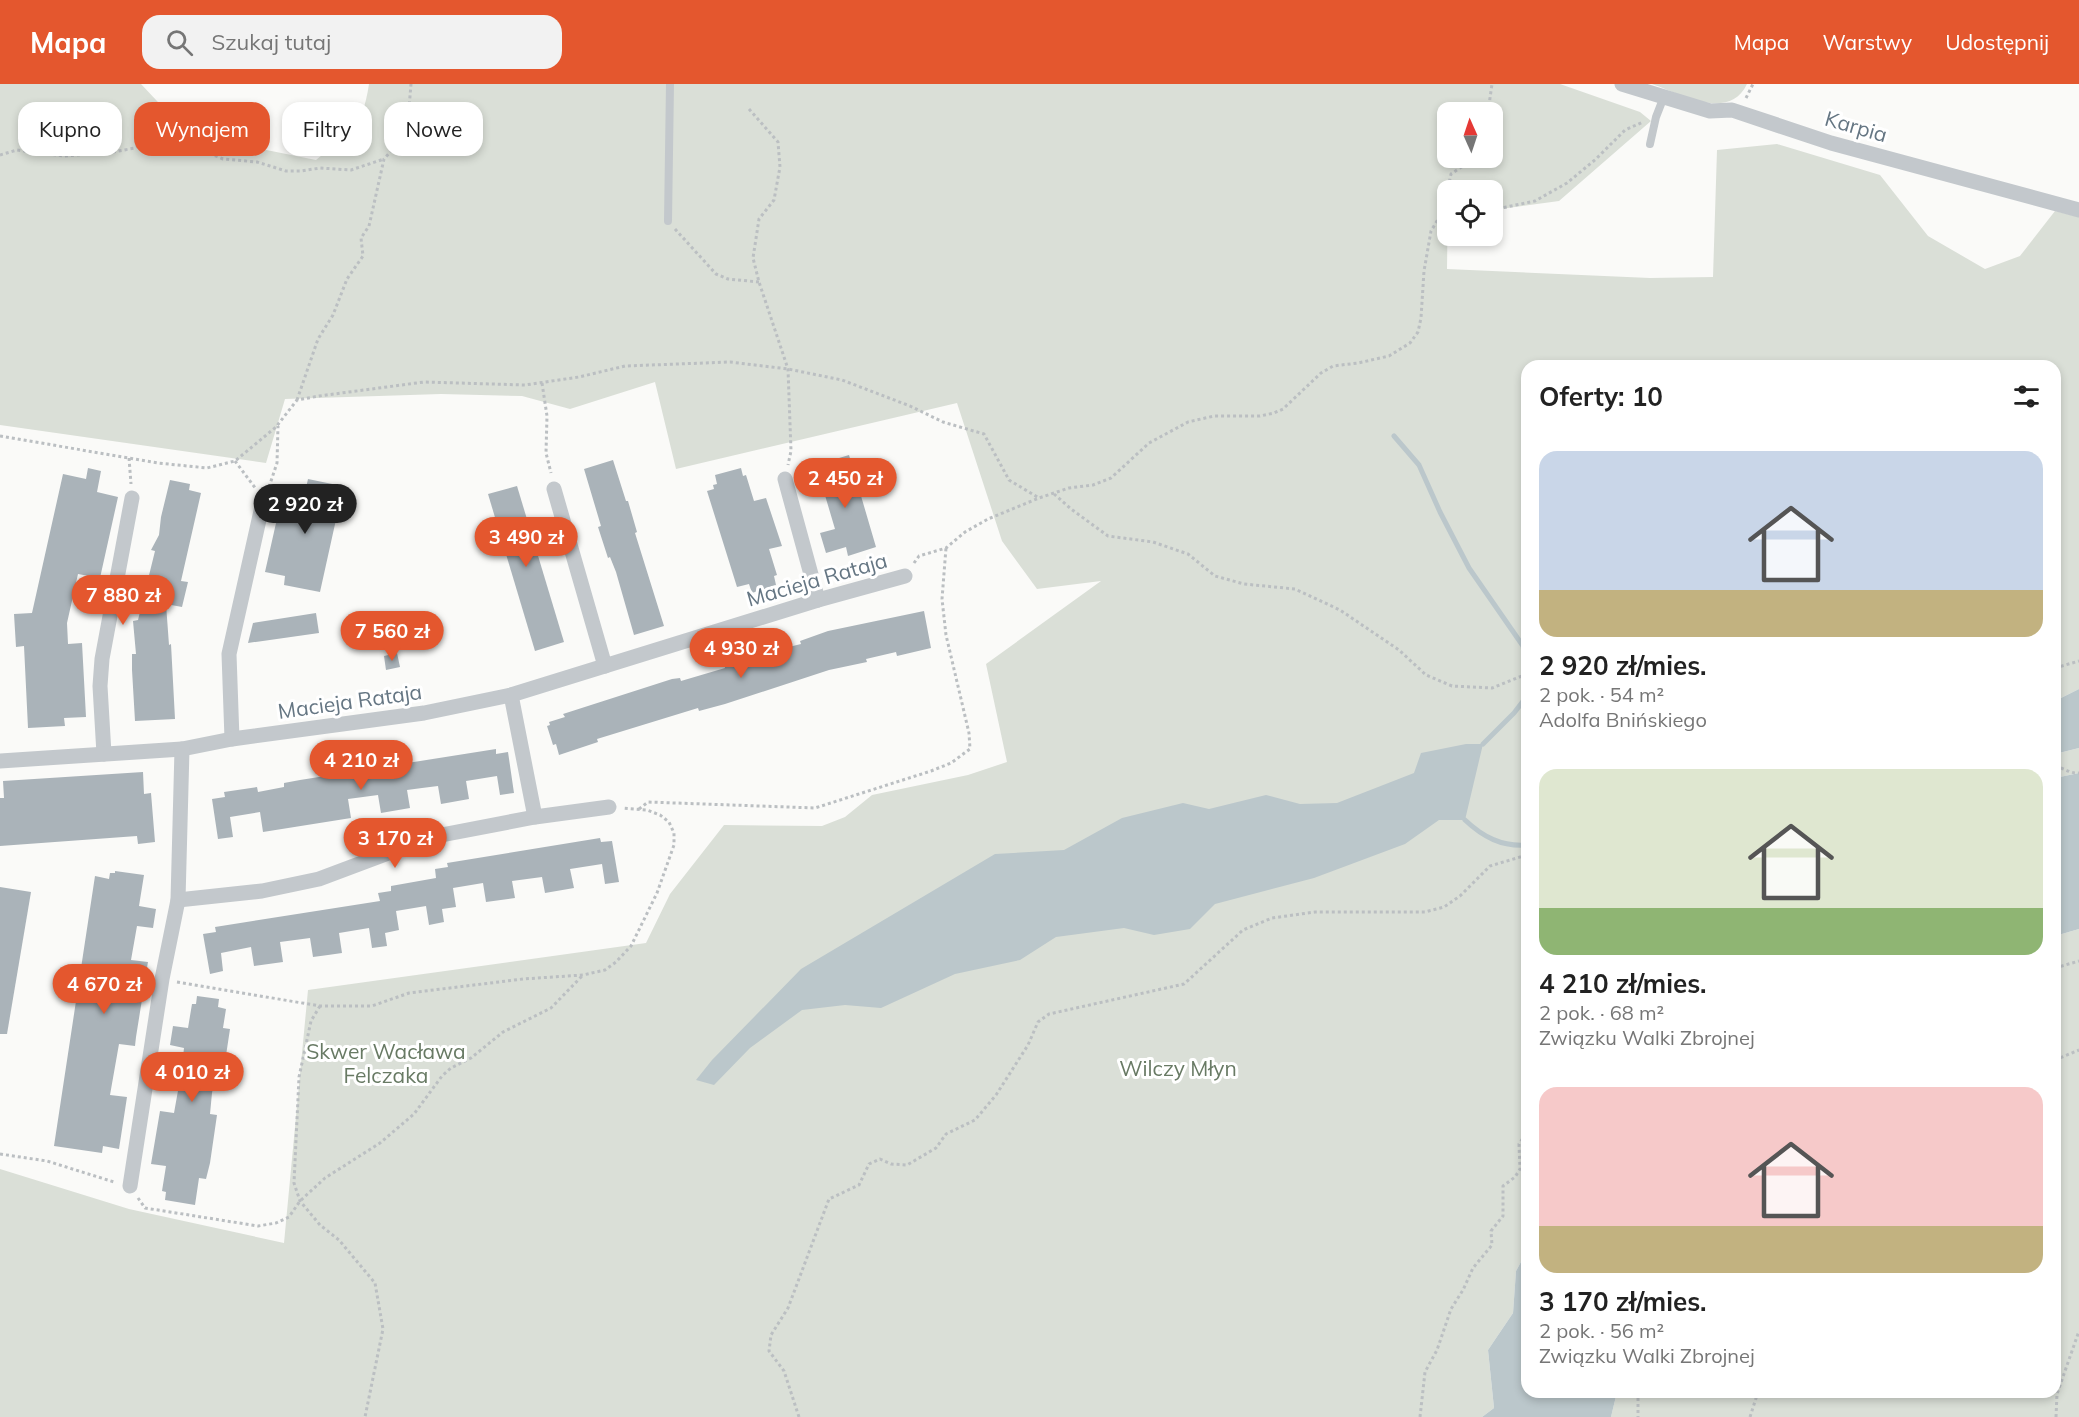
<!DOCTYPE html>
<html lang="pl">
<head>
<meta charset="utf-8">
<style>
	body { margin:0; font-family:Mulish,sans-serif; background:#f2f2f2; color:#222; height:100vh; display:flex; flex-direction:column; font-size:22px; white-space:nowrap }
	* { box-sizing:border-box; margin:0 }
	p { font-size:20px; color:#767676 }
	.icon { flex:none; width:33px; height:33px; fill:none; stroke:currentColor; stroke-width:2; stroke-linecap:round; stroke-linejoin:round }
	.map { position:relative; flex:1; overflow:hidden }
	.drawer { position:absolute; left:1521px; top:276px; width:540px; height:1038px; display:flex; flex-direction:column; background:#fff; border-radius:18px; box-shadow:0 3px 9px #0003 }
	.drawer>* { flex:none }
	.guide { position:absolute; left:18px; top:18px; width:570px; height:54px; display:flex; gap:12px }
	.needle { width:39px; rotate:357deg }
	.tools { position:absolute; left:1437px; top:18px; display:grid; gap:12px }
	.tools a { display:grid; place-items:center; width:66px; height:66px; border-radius:12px; background:#fff; box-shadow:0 3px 9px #0003; font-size:30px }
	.price { position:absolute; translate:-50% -51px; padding:0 14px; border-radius:21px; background:#e4572e; color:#fff; font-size:20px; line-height:39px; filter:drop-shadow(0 2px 3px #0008) }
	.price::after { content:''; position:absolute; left:50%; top:36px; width:18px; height:14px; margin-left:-9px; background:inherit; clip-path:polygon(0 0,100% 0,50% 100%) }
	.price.active { background:#222; color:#fff }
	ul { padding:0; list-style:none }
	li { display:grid; align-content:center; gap:12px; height:318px; padding:0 18px }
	li span { display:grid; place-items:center; height:186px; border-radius:18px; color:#555 }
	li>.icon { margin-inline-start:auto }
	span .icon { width:108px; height:108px; fill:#fffc; stroke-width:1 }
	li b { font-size:26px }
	h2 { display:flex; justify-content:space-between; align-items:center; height:72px; padding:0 18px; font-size:26px }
	.chip { padding:0 21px; border-radius:18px; background:#fff; box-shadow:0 3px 9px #0003; font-size:21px; line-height:54px }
	.chip.active { background:#e4572e; color:#fff }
	header { display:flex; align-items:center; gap:36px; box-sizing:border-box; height:84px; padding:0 30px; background:#e4572e; color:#fff }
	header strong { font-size:28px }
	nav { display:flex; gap:33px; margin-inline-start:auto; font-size:21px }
	.search { width:420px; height:54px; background:#f2f2f2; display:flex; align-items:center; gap:15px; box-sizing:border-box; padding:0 21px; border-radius:18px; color:#767676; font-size:22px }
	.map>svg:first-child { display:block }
	.green { fill:#dadfd7; fill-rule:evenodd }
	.water { fill:#bbc7cb }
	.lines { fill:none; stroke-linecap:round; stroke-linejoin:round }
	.stream { stroke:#bbc7cb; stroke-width:5 }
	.building { fill:#aab3b9 }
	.path { stroke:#bbbfc2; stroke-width:3; stroke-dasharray:3 3; stroke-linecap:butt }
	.service { stroke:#c3c8cc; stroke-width:8 }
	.minor { stroke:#c3c8cc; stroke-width:15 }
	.labels { text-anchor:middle; stroke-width:6; stroke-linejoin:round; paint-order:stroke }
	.street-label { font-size:21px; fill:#657683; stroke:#fff }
	.park-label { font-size:21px; fill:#687a64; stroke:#fff }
</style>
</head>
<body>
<header>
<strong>Mapa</strong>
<div class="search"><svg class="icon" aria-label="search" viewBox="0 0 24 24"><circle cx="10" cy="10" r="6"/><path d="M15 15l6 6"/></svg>Szukaj tutaj</div>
<nav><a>Mapa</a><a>Warstwy</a><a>Udostępnij</a></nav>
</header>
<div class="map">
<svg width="2079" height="1333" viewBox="0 0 2079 1333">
	<rect width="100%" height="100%" fill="#fafaf8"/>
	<g class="green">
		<path d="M0 0H141L188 50 316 76C350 48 362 46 369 0H1560L1640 28 1651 37 1559 117 1493 126 1492 106H1448L1447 185 1650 194 1713 193 1717 66 1777 60 1880 91 1928 152 1985 185 2020 172 2055 127 2079 133V605L2055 617V282H1527V1167L1516 1187 1513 1229 1488 1266 1494 1324 1482 1333H0V1085L129 1125 284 1159 308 906 646 859 670 810 724 741 822 742 845 733 872 711 968 691 1007 678 986 580 1101 497 1037 505 1002 457 957 319 676 385 655 298 570 325 522 312 441 310 285 315 266 379 0 341ZM1448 28H1492V74H1448Z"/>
		<path d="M1652 0H1747C1729 38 1681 10 1652 0Z"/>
		<path d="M2079 664V689L2055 694V670Z"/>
		<path d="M2079 845V1333H1611L1617 1308H2055V852Z"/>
	</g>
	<g class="water">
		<path d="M2079 605V664L2055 670V617Z"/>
		<path d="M1466 660H1483L1465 736H1439L1405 760 1314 794 1215 820 1190 845 1154 851 1124 844 1056 853 1020 876 955 890 881 924 845 921 802 926 750 964 714 1001 696 996 712 976 801 885 995 770 1064 766 1122 734 1183 719 1209 725 1266 711 1300 720 1337 719 1414 689 1421 669Z"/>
		<path d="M2079 689V845L2055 852V694Z"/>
		<path d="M1527 1167V1308H1617L1611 1333H1482L1494 1324 1488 1266 1513 1229 1516 1187Z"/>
	</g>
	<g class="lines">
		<g class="stream">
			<path d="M1394 352 1419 381 1440 428 1469 484 1523 562 1527 586"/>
			<path d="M1483 660 1514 629 1527 612"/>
			<path d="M1465 736C1483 753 1502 763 1527 761"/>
		</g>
	</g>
	<g class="building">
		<path d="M849 371 876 463 848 472 846 463 826 469 820 449 835 445 816 381Z"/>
		<path d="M613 376 626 417H628L637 448 635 449 664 542 634 551 616 488 610 473 608 474 598 443 601 442 584 385Z"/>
		<path d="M88 384 101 387 97 408 118 413 100 494 78 490 67 539 68 560 82 559 86 633 64 634 65 642 28 644 24 562 16 563 14 530 32 529 63 390 86 395Z"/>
		<path d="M741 384 743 392 746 391 754 417 766 414 782 462 769 465 777 491 774 492 776 501 752 509 749 500 737 503 707 407 714 405 713 401 717 400 715 391Z"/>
		<path d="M308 395 342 402 339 412 341 413 320 508 284 501 285 492 265 488 283 408 299 411 301 403 306 404Z"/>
		<path d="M170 396 190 400 189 406 201 409 181 497 188 498 182 523 166 520 169 561 171 560 175 635 135 637 132 586V570H136L133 537 138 536 155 467 151 466 159 451 161 433Z"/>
		<path d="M517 402 564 558 535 567 488 410Z"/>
		<path d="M924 527 931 564 897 572 896 568 866 575 867 578 829 586 725 620 699 627 698 624 597 655 598 658 559 671 556 660 553 661 547 642 550 641 549 638 565 633 563 630 672 595 680 594 681 597 725 584 724 579 801 560 800 557 828 547Z"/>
		<path d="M316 529 319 549 248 559 253 539Z"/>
		<path d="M397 569 400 583 386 586 384 572Z"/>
		<path d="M496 665V670L508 668 514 709 500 711 497 692 466 697 469 715 441 720 438 702 422 704 407 706 410 724 381 729 378 711 348 715 351 734 263 748 260 728 230 733 233 753 218 755 212 715 225 713 224 708 257 703 258 708 284 703V699L300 696Z"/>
		<path d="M143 688 144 710 151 709 155 758 138 760 137 752 0 762V714H4L3 697Z"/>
		<path d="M600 754 601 758 612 757 619 798 605 800 602 780 570 785 574 804 545 809 542 793 512 797 515 814 486 818 483 799 453 804 456 823 442 825 444 838 429 841 426 822 396 827 399 846 385 849 387 862 372 864 369 844 339 849 342 869 328 871 313 873 310 854 280 858 283 878 254 882 251 863 221 869 223 887 210 890 203 850 216 848 215 843 380 817 378 809 391 807V802L436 794 435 785 448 783 447 779Z"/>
		<path d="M115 787 144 791 139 822 156 825 153 844 137 842 131 876 148 878 144 900 134 902 144 903 136 953 135 962 119 960 110 1011 127 1013 119 1065 103 1062 102 1069 54 1062 95 792 109 795 110 789H115Z"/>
		<path d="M0 803 31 808 7 950H0Z"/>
		<path d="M197 912 219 915 218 923 226 925 223 944 230 945 225 978 218 976 212 1009 210 1030 217 1031 210 1079 206 1095 199 1094 195 1121 165 1116 166 1108 162 1107 166 1082 151 1080 160 1027 174 1029 181 990 184 964 170 961 173 942 188 944 192 920H196Z"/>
	</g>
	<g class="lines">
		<g class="path">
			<path d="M1746 14 1753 0"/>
			<path d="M749 25 778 58 780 83 774 116 759 135 753 174 759 198 788 285 791 367 788 381"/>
			<path d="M1488 28 1492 0"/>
			<path d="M0 71 17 66 64 72 113 68 135 64 148 56H179L223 75 257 78 286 87H301L320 84 351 86 384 75"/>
			<path d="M1492 126 1535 117 1567 99 1596 75 1625 46 1643 38"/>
			<path d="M1443 127 1451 90 1475 74"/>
			<path d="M675 145 716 190 728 195 759 198"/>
			<path d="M542 299 547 332 546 369 551 389"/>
			<path d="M297 316 318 255 333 231 347 195 363 172 361 154 369 142 384 75 407 49 411 0"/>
			<path d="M0 352 158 379 207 384 235 377 276 343 297 316 319 312 424 298 525 301 579 293 625 282 730 278 788 285 842 296 910 322 943 338 984 350 1009 396 1039 414"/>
			<path d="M129 374 131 400"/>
			<path d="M235 377 256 405"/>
			<path d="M269 403 277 379 278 342"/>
			<path d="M1054 410 1071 425 1108 452 1153 458 1188 470 1215 492 1244 500 1295 505 1340 526 1399 566 1426 591 1452 602 1492 604 1527 590"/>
			<path d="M914 479 919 472 946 464 965 448 988 435 1039 414 1069 404 1093 401 1111 394 1149 359 1188 338 1214 332H1260L1274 329 1283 325 1321 289 1333 282 1358 279 1389 272 1410 259 1418 248 1421 234 1424 187 1431 147 1443 127H1448"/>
			<path d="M2055 584 2079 577"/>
			<path d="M2055 683C2064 683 2069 690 2079 689"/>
			<path d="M639 725 648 718 815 724 931 687 951 679 970 665 969 649 946 551 942 515 946 464"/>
			<path d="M2055 884 2079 877"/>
			<path d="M177 898 320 922H372L409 909 523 895 583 891 605 886 616 878 631 862 657 809 674 761V749L669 738 660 731 647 726 623 724"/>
			<path d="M320 922 311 937 299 993 294 1099 300 1117 320 1141 339 1156 375 1199 383 1245 365 1333"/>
			<path d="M2055 976 2079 966"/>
			<path d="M0 1070 47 1077 114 1098"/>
			<path d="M138 1114 145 1124 258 1142 276 1139 289 1133 300 1117 325 1094 380 1059 414 1030 442 992 451 984 471 974 503 948 551 924 583 891"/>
			<path d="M1638 1308V1333"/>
			<path d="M799 1333 784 1287 769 1267 771 1251 788 1224 829 1115 859 1101 869 1080 880 1075 891 1080 907 1081 936 1064 946 1050 975 1036 996 1011 1028 961 1038 938 1049 930 1184 900 1243 846 1272 834 1315 828H1425L1444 823 1460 812 1490 782 1527 771"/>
			<path d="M1420 1333 1425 1288 1437 1266 1451 1225 1463 1206 1473 1184 1492 1161 1491 1147 1503 1132V1102L1515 1093 1520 1085 1519 1060 1527 1048"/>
			<path d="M1750 1333 1758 1308"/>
			<path d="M2056 1333 2057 1310 2079 1247"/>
		</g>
		<g class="service">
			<path d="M1650 60 1656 33 1663 15"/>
			<path d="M668 137 670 0"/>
		</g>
		<g class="minor">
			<path d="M1622 0 1710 27 1732 26 1831 59 2079 126"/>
			<path d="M785 395 818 516"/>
			<path d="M554 405 605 582"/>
			<path d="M511 611 535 733"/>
			<path d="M232 655 229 570 263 418"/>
			<path d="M104 670 100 602 102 575 132 414"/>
			<path d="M0 677 182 665 232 655 424 629 511 611 818 516 905 492"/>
			<path d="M178 816 262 807 319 795 431 753 535 733 609 723"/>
			<path d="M130 1102 162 895 178 816 182 665"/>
		</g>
	</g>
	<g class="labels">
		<g class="street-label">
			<text transform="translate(1856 43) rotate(16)" y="7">Karpia</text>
			<text transform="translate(817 496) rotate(-16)" y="7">Macieja Rataja</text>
			<text transform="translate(350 618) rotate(-8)" y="7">Macieja Rataja</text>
		</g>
		<g class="park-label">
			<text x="386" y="975">Skwer Wacława<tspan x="386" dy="24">Felczaka</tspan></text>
			<text x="1178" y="992">Wilczy Młyn</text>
		</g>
	</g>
</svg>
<div class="tools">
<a><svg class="needle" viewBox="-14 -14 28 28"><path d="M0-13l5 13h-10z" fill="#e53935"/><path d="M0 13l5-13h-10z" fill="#767676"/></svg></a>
<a><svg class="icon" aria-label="locate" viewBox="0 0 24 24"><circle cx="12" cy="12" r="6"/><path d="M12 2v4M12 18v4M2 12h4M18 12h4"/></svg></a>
</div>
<b class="price" style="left:845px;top:425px">2 450 zł</b>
<b class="price active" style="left:305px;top:451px">2 920 zł</b>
<b class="price" style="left:526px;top:484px">3 490 zł</b>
<b class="price" style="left:123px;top:542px">7 880 zł</b>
<b class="price" style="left:392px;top:578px">7 560 zł</b>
<b class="price" style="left:741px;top:595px">4 930 zł</b>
<b class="price" style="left:361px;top:707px">4 210 zł</b>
<b class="price" style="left:395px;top:785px">3 170 zł</b>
<b class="price" style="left:104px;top:931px">4 670 zł</b>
<b class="price" style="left:192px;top:1019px">4 010 zł</b>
<div class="guide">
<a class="chip">Kupno</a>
<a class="chip active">Wynajem</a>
<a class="chip">Filtry</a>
<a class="chip">Nowe</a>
</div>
<section class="drawer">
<h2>Oferty: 10<svg class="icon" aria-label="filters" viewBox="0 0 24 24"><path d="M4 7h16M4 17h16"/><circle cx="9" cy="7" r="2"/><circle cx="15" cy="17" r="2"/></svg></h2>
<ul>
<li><span style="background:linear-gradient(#c9d6e8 75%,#c2b280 0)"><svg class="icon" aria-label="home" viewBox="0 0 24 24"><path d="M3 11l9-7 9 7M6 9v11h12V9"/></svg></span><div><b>2 920 zł/mies.</b><p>2 pok. · 54 m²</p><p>Adolfa Bnińskiego</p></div></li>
<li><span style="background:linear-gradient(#dfe7d0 75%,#8fb573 0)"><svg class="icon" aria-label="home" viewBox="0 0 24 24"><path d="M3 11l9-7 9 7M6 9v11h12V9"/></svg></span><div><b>4 210 zł/mies.</b><p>2 pok. · 68 m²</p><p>Związku Walki Zbrojnej</p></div></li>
<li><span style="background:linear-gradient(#f6c9c9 75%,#c2b280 0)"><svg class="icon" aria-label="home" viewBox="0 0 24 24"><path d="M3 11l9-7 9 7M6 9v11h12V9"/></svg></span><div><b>3 170 zł/mies.</b><p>2 pok. · 56 m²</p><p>Związku Walki Zbrojnej</p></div></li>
</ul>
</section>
</div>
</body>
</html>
